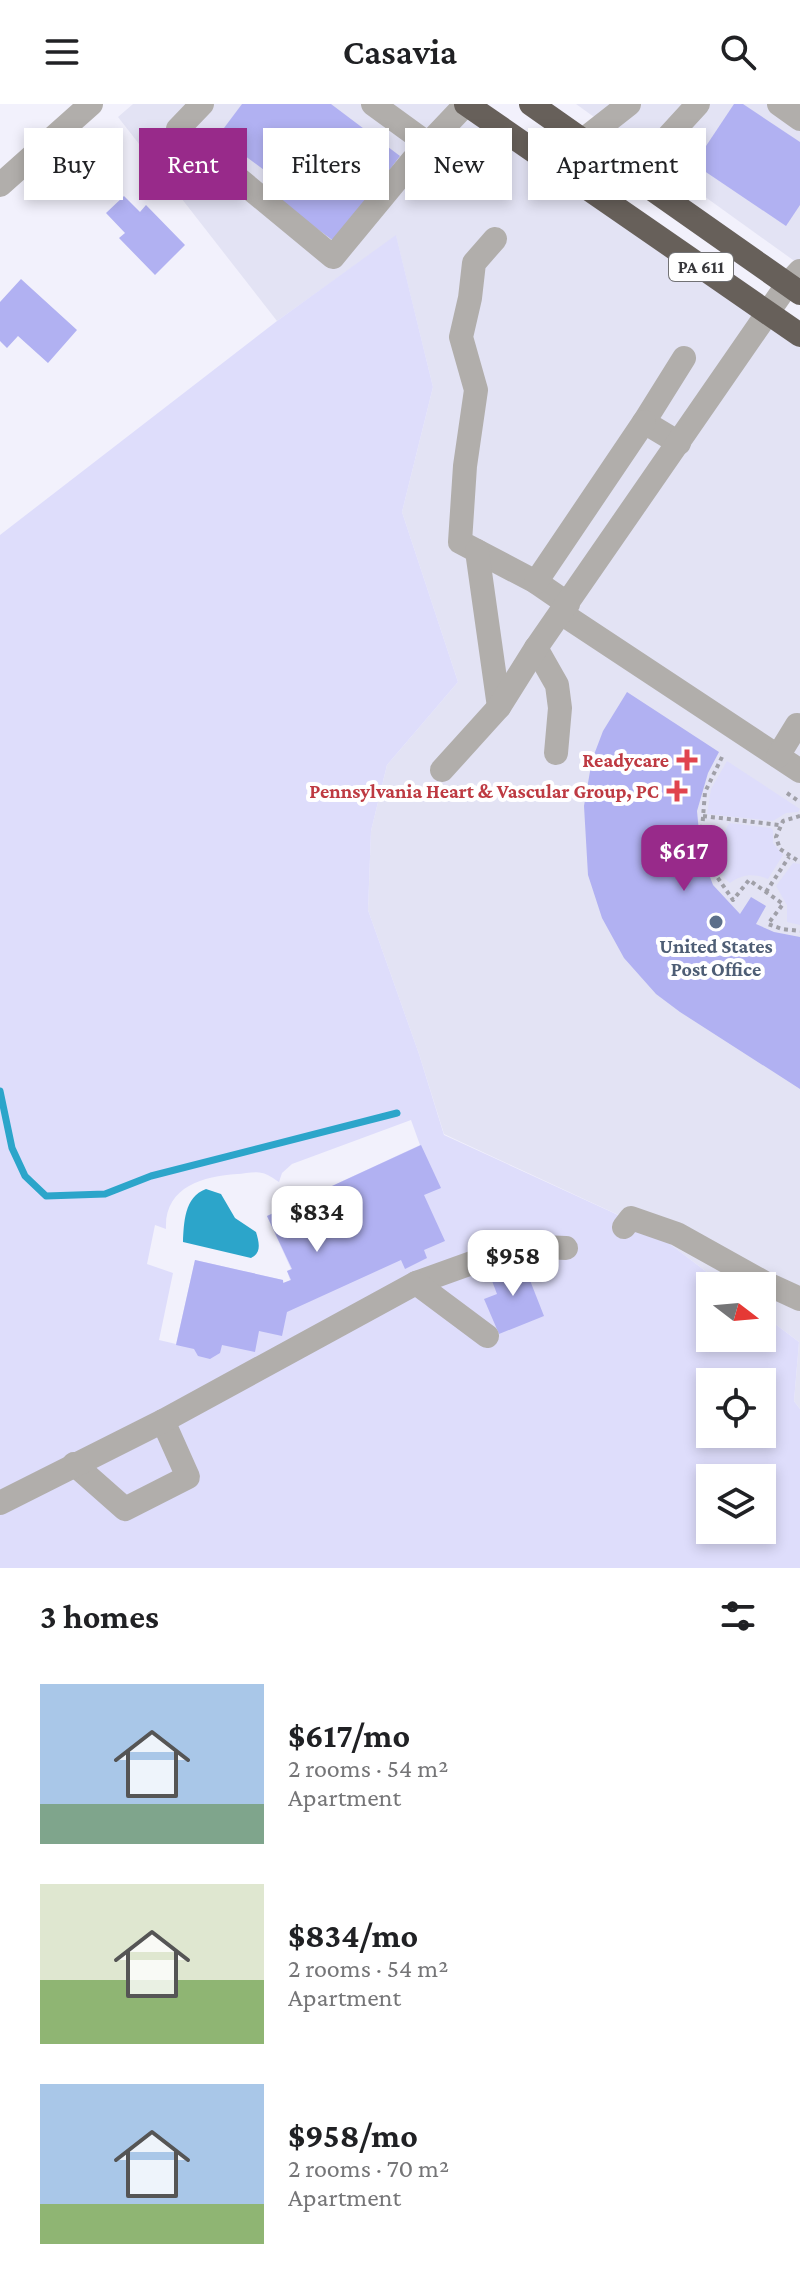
<!DOCTYPE html>
<html lang="en">
<head>
<meta charset="utf-8">
<style>
	body { margin:0; font-family:"Crimson Pro",serif; background:#f2f2f2; color:#202124; height:100vh; display:flex; flex-direction:column; font-size:30px; white-space:nowrap }
	* { box-sizing:border-box; margin:0 }
	p { font-size:26px; color:#757577 }
	.icon { flex:none; width:44px; height:44px; fill:none; stroke:currentColor; stroke-width:2; stroke-linecap:round; stroke-linejoin:round }
	.map { position:relative; height:1464px; overflow:hidden }
	.sheet { display:flex; flex-direction:column; background:#fff; flex:1 }
	.sheet>* { flex:none }
	.banner { position:absolute; left:24px; top:24px; width:752px; height:72px; display:flex; gap:16px }
	.needle { width:52px; rotate:106deg }
	.buttons { position:absolute; left:696px; top:1168px; display:grid; gap:16px }
	.buttons a { display:grid; place-items:center; width:80px; height:80px; border-radius:0px; background:#fff; box-shadow:0 4px 12px #0003; font-size:40px }
	.price { position:absolute; translate:-50% -68px; padding:0 18px; border-radius:16px; background:#fff; color:#222; font-size:26px; line-height:52px; filter:drop-shadow(0 2px 4px #0008) }
	.price::after { content:''; position:absolute; left:50%; top:48px; width:24px; height:18px; margin-left:-12px; background:inherit; clip-path:polygon(0 0,100% 0,50% 100%) }
	.price.on { background:#982a8a; color:#fff }
	ul { padding:0; list-style:none }
	li { display:flex; align-items:center; gap:24px; height:200px; padding:0 40px }
	li span { display:grid; place-items:center; flex:none; width:224px; height:160px; border-radius:0px; color:#555 }
	li>.icon { margin-inline-start:auto }
	span .icon { width:96px; height:96px; fill:#fffc; stroke-width:1 }
	li b { font-size:34px }
	h2 { display:flex; justify-content:space-between; align-items:center; height:96px; padding:0 40px; font-size:34px }
	.pill { padding:0 28px; border-radius:0px; background:#fff; box-shadow:0 4px 12px #0003; font-size:28px; line-height:72px }
	.pill.on { background:#982a8a; color:#fff }
	header { display:flex; justify-content:space-between; align-items:center; height:104px; padding:0 40px; background:#fff; font-size:36px; font-weight:600 }
	.map>svg:first-child { display:block }
	.built { fill:#e3e3f4 }
	.green { fill:#deddfb; fill-rule:evenodd }
	.water { fill:#2ca5ca }
	.lines { fill:none; stroke-linecap:round; stroke-linejoin:round }
	.stream { stroke:#2ca5ca; stroke-width:7 }
	.building { fill:#b1b1f2 }
	.path { stroke:#a0a0a8; stroke-width:4; stroke-dasharray:4 4; stroke-linecap:butt }
	.minor { stroke:#b1aeab; stroke-width:24 }
	.highway { stroke:#67605a; stroke-width:24 }
	.health-dot { fill:#e0444e; stroke:#fff; stroke-width:3 }
	.service-dot { fill:#5c6f8a; stroke:#fff; stroke-width:3 }
	.labels { text-anchor:middle; stroke-width:8; stroke-linejoin:round; paint-order:stroke }
	.shield { fill:#fff; stroke:#727275; stroke-width:2 }
	.shield-label { font-size:18px; font-weight:bold; fill:#36363a }
	.health-label { font-size:20px; font-weight:bold; fill:#be3a42; stroke:#fff; text-anchor:end }
	.service-label { font-size:20px; font-weight:bold; fill:#4e5e75; stroke:#fff }
</style>
</head>
<body>
<header><svg class="icon" aria-label="menu" viewBox="0 0 24 24"><path d="M4 6h16M4 12h16M4 18h16"/></svg>Casavia<svg class="icon" aria-label="search" viewBox="0 0 24 24"><circle cx="10" cy="10" r="6"/><path d="M15 15l6 6"/></svg></header>
<div class="map">
<svg width="800" height="1464" viewBox="0 0 800 1464">
	<rect width="100%" height="100%" fill="#f2f1fc"/>
	<g class="built">
		<path d="M133 0H466L800 230V1305L794 1297 799 1238 762 1210V1182H725L653 1127 444 1030 419 950 368 806 371 727 387 661 458 578 402 408 433 283 396 132 277 217 118 13Z"/>
		<path d="M576 0H800V161Z"/>
	</g>
	<g class="green">
		<path d="M396 131 433 283 402 408 458 578 387 661 371 727 368 806 419 950 444 1031 653 1127 725 1182H710V1234H762V1210L799 1238 794 1297 800 1305V1464H0V431L277 217ZM411 1016 420 1041 267 1112 291 1165 287 1167 290 1176 284 1179 283 1176 195 1156 176 1240 159 1236 173 1169 147 1160 155 1121 166 1125C164 1083 203 1072 237 1070 244 1070 255 1067 262 1069 268 1070 274 1075 279 1078L282 1069 292 1060ZM710 1278H762V1330H710ZM710 1374H762V1426H710Z"/>
		<path d="M727 657 800 705 798 708 786 709 773 717 707 710 711 685Z"/>
		<path d="M729 719 771 724 773 726V739L783 751 768 775C754 769 742 770 730 779L724 774 709 738 723 732Z"/>
		<path d="M793 759 800 760V821L787 818V801L776 782Z"/>
	</g>
	<path class="water" d="M206 1085 221 1090 235 1114 256 1128C259 1138 262 1149 251 1154L183 1138C184 1119 184 1093 206 1085Z"/>
	<g class="lines">
		<path class="stream" d="M0 987 12 1044 25 1072 46 1092 105 1090 151 1072 397 1009"/>
	</g>
	<g class="building">
		<path d="M242 0H331L400 52 335 138 277 95 287 83 218 32Z"/>
		<path d="M734 0H743L800 38V101L786 122 694 60Z"/>
		<path d="M124 92 140 108 146 101 185 141 155 171 119 134 125 129 106 109Z"/>
		<path d="M21 175 77 226 48 259 18 232 7 244 0 237V198Z"/>
		<path d="M627 588 719 648 708 669 697 707 701 749 713 781 740 810 751 793 766 802 756 820 774 828 800 833V985L680 908 656 890 624 854 602 814 588 771 584 702 592 656 603 627Z"/>
		<path d="M421 1041 441 1084 424 1091 445 1137 424 1146 427 1154 405 1165 401 1156 287 1208 282 1232 259 1227 255 1248 222 1241 220 1249 210 1255 198 1252 194 1245 176 1241 195 1156 283 1176V1179L291 1176 287 1167 292 1165 267 1112Z"/>
		<path d="M522 1156 544 1212 499 1230 484 1195 497 1190 489 1169Z"/>
	</g>
	<g class="lines">
		<g class="path">
			<path d="M722 653 705 688 702 726 711 764 733 796 749 776 783 800 768 820 782 825 800 827"/>
			<path d="M787 689 800 698"/>
			<path d="M703 712 779 721"/>
			<path d="M800 712 783 717 776 733 780 745 800 758"/>
			<path d="M766 788 789 753"/>
		</g>
		<g class="minor">
			<path d="M202 0 178 25 333 153 413 56 466 0"/>
			<path d="M373 0 428 40"/>
			<path d="M779 0 800 15"/>
			<path d="M582 37 629 0"/>
			<path d="M632 72 698 0"/>
			<path d="M0 81 91 0"/>
			<path d="M495 135 474 159 470 194 461 233 476 286 465 362 460 438 536 478 568 500"/>
			<path d="M679 339 644 318 684 254"/>
			<path d="M477 447 499 603"/>
			<path d="M536 478 644 318"/>
			<path d="M561 509 800 667"/>
			<path d="M536 544 557 581 560 604 556 649"/>
			<path d="M778 652 797 621"/>
			<path d="M442 666 499 603 536 544 787 181 800 167"/>
			<path d="M624 1123 631 1114 677 1130 765 1179 800 1195"/>
			<path d="M416 1179 519 1142 566 1144"/>
			<path d="M74 1360 125 1405 188 1373 163 1317"/>
			<path d="M0 1399 163 1317 416 1179 487 1232"/>
		</g>
		<g class="highway">
			<path d="M466 0 800 231"/>
			<path d="M531 0 800 189"/>
		</g>
	</g>
	<g class="health-dot">
		<path d="M683 644h8v8h8v8h-8v8h-8v-8h-8v-8h8z"/>
		<path d="M673 675h8v8h8v8h-8v8h-8v-8h-8v-8h8z"/>
	</g>
	<circle class="service-dot" cx="716" cy="818" r="8"/>
	<g class="labels">
		<rect class="shield" x="669" y="149" width="64" height="28" rx="6"/>
		<g class="shield-label">
			<text x="701" y="169">PA 611</text>
		</g>
		<g class="health-label">
			<text x="669" y="663">Readycare</text>
			<text x="659" y="694">Pennsylvania Heart &amp; Vascular Group, PC</text>
		</g>
		<g class="service-label">
			<text x="716" y="849">United States<tspan x="716" dy="23">Post Office</tspan></text>
		</g>
	</g>
</svg>
<div class="buttons">
<a><svg class="needle" viewBox="-14 -14 28 28"><path d="M0-13l5 13h-10z" fill="#e53935"/><path d="M0 13l5-13h-10z" fill="#757577"/></svg></a>
<a><svg class="icon" aria-label="locate" viewBox="0 0 24 24"><circle cx="12" cy="12" r="6"/><path d="M12 2v4M12 18v4M2 12h4M18 12h4"/></svg></a>
<a><svg class="icon" aria-label="layers" viewBox="0 0 24 24"><path d="M12 4l9 5-9 5-9-5zM3 14l9 5 9-5"/></svg></a>
</div>
<b class="price on" style="left:684px;top:789px">$617</b>
<b class="price" style="left:317px;top:1150px">$834</b>
<b class="price" style="left:513px;top:1194px">$958</b>
<div class="banner">
<a class="pill">Buy</a>
<a class="pill on">Rent</a>
<a class="pill">Filters</a>
<a class="pill">New</a>
<a class="pill">Apartment</a>
</div>
</div>
<section class="sheet">
<h2>3 homes<svg class="icon" aria-label="filters" viewBox="0 0 24 24"><path d="M4 7h16M4 17h16"/><circle cx="9" cy="7" r="2"/><circle cx="15" cy="17" r="2"/></svg></h2>
<ul>
<li><span style="background:linear-gradient(#a9c7e8 75%,#7fa58c 0)"><svg class="icon" aria-label="home" viewBox="0 0 24 24"><path d="M3 11l9-7 9 7M6 9v11h12V9"/></svg></span><div><b>$617/mo</b><p>2 rooms · 54 m²</p><p>Apartment</p></div></li>
<li><span style="background:linear-gradient(#dfe7d0 60%,#8fb573 0)"><svg class="icon" aria-label="home" viewBox="0 0 24 24"><path d="M3 11l9-7 9 7M6 9v11h12V9"/></svg></span><div><b>$834/mo</b><p>2 rooms · 54 m²</p><p>Apartment</p></div></li>
<li><span style="background:linear-gradient(#a9c7e8 75%,#8fb573 0)"><svg class="icon" aria-label="home" viewBox="0 0 24 24"><path d="M3 11l9-7 9 7M6 9v11h12V9"/></svg></span><div><b>$958/mo</b><p>2 rooms · 70 m²</p><p>Apartment</p></div></li>
</ul>
</section>
</body>
</html>
